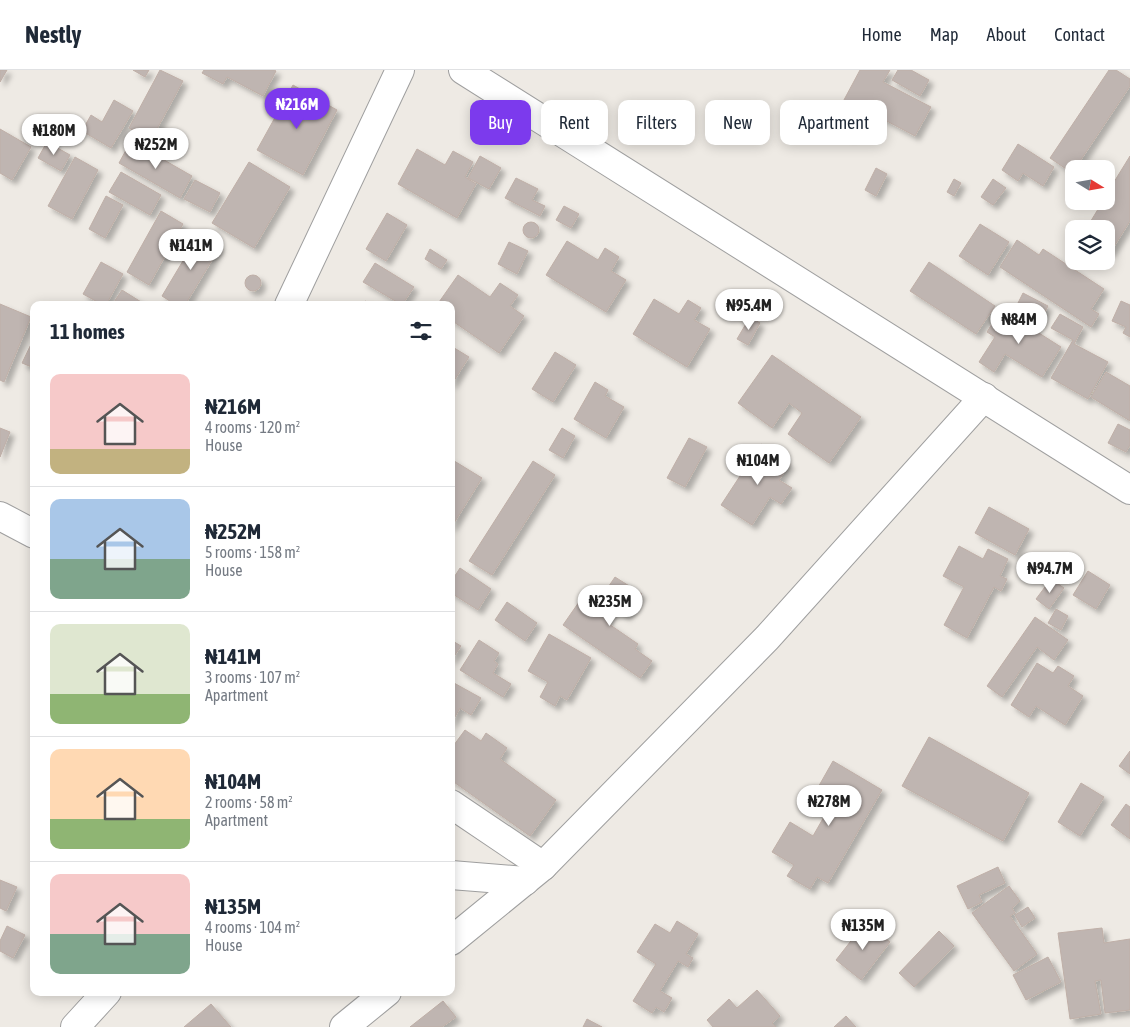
<!DOCTYPE html>
<html lang="en">
<head>
<meta charset="utf-8">
<style>
	body { margin:0; font-family:"Asap Condensed",sans-serif; background:#f2f2f3; color:#1f2937; height:100vh; display:flex; flex-direction:column; font-size:19px; white-space:nowrap }
	* { box-sizing:border-box; margin:0 }
	p { font-size:16px; color:#747a83 }
	.icon { flex:none; width:28px; height:28px; fill:none; stroke:currentColor; stroke-width:2; stroke-linecap:round; stroke-linejoin:round }
	.map { position:relative; flex:1; overflow:hidden }
	.drawer { position:absolute; left:30px; top:231px; width:425px; height:695px; display:flex; flex-direction:column; background:#fff; border-radius:10px; box-shadow:0 2px 12px #0003 }
	.drawer>* { flex:none }
	.guide { position:absolute; left:470px; top:30px; width:475px; height:45px; display:flex; gap:10px }
	.needle { width:32px; rotate:101deg }
	.buttons { position:absolute; left:1065px; top:90px; display:grid; gap:10px }
	.buttons a { display:grid; place-items:center; width:50px; height:50px; border-radius:10px; background:#fff; box-shadow:0 2px 12px #0003; font-size:25px }
	.price { position:absolute; translate:-50% -42px; padding:0 11px; border-radius:18px; background:#fff; color:#222; font-size:16px; line-height:32px; filter:drop-shadow(0 1px 2px #0008) }
	.price::after { content:''; position:absolute; left:50%; top:30px; width:15px; height:11px; margin-left:-8px; background:inherit; clip-path:polygon(0 0,100% 0,50% 100%) }
	.price.current { background:#7c3aed; color:#fff }
	ul { padding:0; list-style:none }
	li { display:flex; align-items:center; gap:15px; height:125px; padding:0 20px }
	li+li { border-top:1px solid #e0e1e3 }
	li span { display:grid; place-items:center; flex:none; width:140px; height:100px; border-radius:10px; color:#555 }
	li>.icon { margin-inline-start:auto }
	span .icon { width:60px; height:60px; fill:#fffc; stroke-width:1 }
	li b { font-size:21px }
	h2 { display:flex; justify-content:space-between; align-items:center; height:60px; padding:0 20px; font-size:21px }
	.chip { padding:0 18px; border-radius:10px; background:#fff; box-shadow:0 2px 12px #0003; font-size:18px; line-height:45px }
	.chip.current { background:#7c3aed; color:#fff }
	header { display:flex; align-items:center; gap:30px; box-sizing:border-box; height:70px; padding:0 25px; background:#fff; border-bottom:1px solid #e0e1e3 }
	header strong { font-size:24px }
	nav { display:flex; gap:28px; margin-inline-start:auto; font-size:18px }
	.map>svg:first-child { display:block }
	.building { fill:#bfb5b1; stroke:#bfafa7; filter:url(#shadow) }
	.lines { fill:none; stroke-linecap:round; stroke-linejoin:round }
	.minor-casing { stroke:#9f9f9f; stroke-width:30 }
	.minor { stroke:#fff; stroke-width:28 }
</style>
</head>
<body>
<header>
<strong>Nestly</strong>
<nav><a>Home</a><a>Map</a><a>About</a><a>Contact</a></nav>
</header>
<div class="map">
<svg width="1130" height="957" viewBox="0 0 1130 957">
	<defs>
		<filter id="shadow"><feDropShadow dx="4.5" dy="4.5" stdDeviation="2.5" flood-color="#0004"/></filter>
	</defs>
	<rect width="100%" height="100%" fill="#eeeae4"/>
	<g class="building">
		<path d="M0 0H7L0 12Z"/>
		<path d="M133 0H149L145 7Z"/>
		<path d="M160 0 183 11 151 70 129 58Z"/>
		<path d="M204 0H274L276 1 263 26 227 7 223 14 202 3Z"/>
		<path d="M860 0H890L883 12 931 37 915 66 866 40 851 67 830 56Z"/>
		<path d="M898 0H911L929 10 920 26 892 10Z"/>
		<path d="M1109 0H1116L1130 9V16L1072 103 1050 88Z"/>
		<path d="M293 15 337 40 303 105 257 80Z"/>
		<path d="M114 30 133 41 111 78 82 61 91 45 102 52Z"/>
		<path d="M0 59 31 77 12 110 0 103Z"/>
		<path d="M131 71 192 106 180 128 119 93Z"/>
		<path d="M47 72 70 85 61 101 38 88Z"/>
		<path d="M1018 74 1054 97 1043 116 1023 103 1018 111 1002 100Z"/>
		<path d="M417 79 445 95 453 81 473 92 465 107 476 114 457 148 398 114Z"/>
		<path d="M480 86 501 98 489 119 468 108Z"/>
		<path d="M1130 86V151L1110 183 1106 181V159H1086L1103 131H1106V125Z"/>
		<path d="M75 87 98 100 72 149 48 136Z"/>
		<path d="M249 92 290 117 254 178 212 153Z"/>
		<path d="M876 98 887 104 876 126 865 120Z"/>
		<path d="M121 102 161 125 150 145 109 122Z"/>
		<path d="M516 108 538 119 532 130 545 136 540 146 505 128Z"/>
		<path d="M954 109 961 113 954 126 947 122Z"/>
		<path d="M993 109 1006 118 993 135 981 127Z"/>
		<path d="M195 110 220 123 210 142 184 129Z"/>
		<path d="M106 126 123 135 105 168 89 159Z"/>
		<path d="M564 136 579 144 571 158 556 150Z"/>
		<path d="M161 141 183 154 149 215 127 202Z"/>
		<path d="M387 143 407 155 386 191 366 179Z"/>
		<circle cx="531" cy="160" r="8"/>
		<path d="M980 154 1009 172 988 205 959 186Z"/>
		<path d="M199 164 220 177 185 235H176L162 226Z"/>
		<path d="M1017 170 1039 185 1043 179 1104 219 1091 239 1099 244 1091 257 1000 197Z"/>
		<path d="M567 171 598 190 605 178 619 187 611 201 626 210 606 242 546 205Z"/>
		<path d="M509 172 528 181 517 204 498 194Z"/>
		<path d="M430 179 447 190 441 199 425 189Z"/>
		<path d="M101 192 123 204 106 235H103L83 224Z"/>
		<path d="M929 192 995 236 976 264 910 221Z"/>
		<path d="M375 193 414 217 402 235 363 212Z"/>
		<circle cx="253" cy="213" r="8"/>
		<path d="M458 205 490 227 500 213 518 225 510 236 524 246 499 283 451 250V235H437Z"/>
		<path d="M122 220 146 235H112Z"/>
		<path d="M1023 223 1048 236 1040 252 1015 239Z"/>
		<path d="M654 229 679 244 688 230 701 238 694 250 710 259 687 297 633 264Z"/>
		<path d="M365 231 374 235H363Z"/>
		<path d="M1121 231 1130 235V267L1123 263 1126 257 1112 251Z"/>
		<path d="M0 234 31 247 4 312 0 310Z"/>
		<path d="M1001 239 1061 277 1042 307 1005 284 994 302 979 292 995 267 987 262Z"/>
		<path d="M1060 244 1083 257 1074 274 1108 292 1088 329 1051 308 1073 270 1051 258Z"/>
		<path d="M750 247 760 253 748 275 737 269Z"/>
		<path d="M34 268V298L22 293Z"/>
		<path d="M451 276 469 287 452 314H451Z"/>
		<path d="M555 282 576 295 553 332 532 319Z"/>
		<path d="M772 285 861 347 829 393 788 364 802 343 789 333 772 358 738 333Z"/>
		<path d="M1106 302 1130 316V351L1091 327Z"/>
		<path d="M595 312 608 320 605 326 624 337 606 368 574 349Z"/>
		<path d="M1118 354 1130 360V375L1126 382 1108 373Z"/>
		<path d="M0 358 10 362 0 387Z"/>
		<path d="M562 358 575 366 563 388 549 380Z"/>
		<path d="M689 368 707 377 685 417 667 408Z"/>
		<path d="M761 374 790 394 779 410 792 418 781 434 770 427 752 455 721 435Z"/>
		<path d="M451 389 482 408 451 458Z"/>
		<path d="M533 391 555 405 492 505 469 491Z"/>
		<path d="M989 437 1029 459 1015 485 975 463Z"/>
		<path d="M959 476 983 489 988 479 1008 489 1000 506 1007 509 1001 521 994 517 967 568 944 555 964 517 943 506Z"/>
		<path d="M460 498 491 519 478 540 451 523V512Z"/>
		<path d="M1088 501 1110 515 1096 539 1073 525Z"/>
		<path d="M615 507 642 524 626 546 615 538 606 552 638 574 635 579 652 591 640 608 563 555 579 532 592 541Z"/>
		<path d="M1051 509 1064 518 1049 539 1036 529Z"/>
		<path d="M507 532 537 553 525 571 495 550Z"/>
		<path d="M1056 539 1068 546 1061 560 1048 553Z"/>
		<path d="M1035 547 1068 570 1054 590 1037 577 1002 627 987 616Z"/>
		<path d="M549 564 591 588 567 630 560 626 555 636 540 627 548 612 528 601Z"/>
		<path d="M451 570 461 576 451 591Z"/>
		<path d="M479 570 499 583 494 591 498 594 493 603 511 614 503 627 460 600Z"/>
		<path d="M1037 593 1053 603 1058 596 1074 606 1068 616 1083 626 1065 655 1036 636 1029 647 1011 635Z"/>
		<path d="M454 613 481 628 471 645 460 638 451 654V618Z"/>
		<path d="M465 660 481 671 486 663 507 678 500 689 556 730 530 766 451 710V679Z"/>
		<path d="M929 667 1029 723 1003 771 902 716Z"/>
		<path d="M1130 681V704L1119 696Z"/>
		<path d="M833 691 882 720 828 813 817 807 810 819 787 806 794 795 772 782 790 752 813 766 829 738 812 728Z"/>
		<path d="M1081 713 1104 727 1080 766 1058 752Z"/>
		<path d="M1126 734 1130 737V769L1111 755Z"/>
		<path d="M998 797 1005 813 979 825 982 832 968 839 957 816Z"/>
		<path d="M0 810 17 817 6 841 0 838Z"/>
		<path d="M1009 816 1020 831 1012 838 1015 843 1010 846 1037 884 1014 901 972 843Z"/>
		<path d="M1028 837 1035 848 1022 857 1015 845Z"/>
		<path d="M677 851 698 864 686 884 693 888 688 897 678 891 660 921 672 928 664 942 656 937 652 943 633 931 656 894 637 882 655 854 670 863Z"/>
		<path d="M865 853 890 872 861 910 836 890Z"/>
		<path d="M7 856 25 865 13 888 0 881V871Z"/>
		<path d="M1102 858 1104 873 1130 869V940L1105 943 1101 910 1095 911 1101 944 1070 949 1058 863Z"/>
		<path d="M939 861 954 876 914 917 899 903Z"/>
		<path d="M1048 887 1061 912 1026 930 1013 905Z"/>
		<path d="M757 920 780 946 772 953 776 957H713L707 950 729 929 737 938Z"/>
		<path d="M443 931 456 947 442 957H410Z"/>
		<path d="M211 934 231 957H184Z"/>
		<path d="M846 946 856 957H834Z"/>
		<path d="M587 949 602 957H583Z"/>
	</g>
	<g class="lines">
		<g class="minor-casing">
			<g id="minor">
				<path d="M463 0 1130 420"/>
				<path d="M289 235 400 0"/>
				<path d="M0 446 34 464"/>
				<path d="M451 734 543 796"/>
				<path d="M451 805 525 811"/>
				<path d="M451 871 543 796 767 568 984 327"/>
				<path d="M75 957 107 922"/>
				<path d="M344 957 387 922"/>
			</g>
		</g>
		<use href="#minor" class="minor"/>
	</g>
</svg>
<div class="buttons">
<a><svg class="needle" viewBox="-14 -14 28 28"><path d="M0-13l5 13h-10z" fill="#e53935"/><path d="M0 13l5-13h-10z" fill="#747a83"/></svg></a>
<a><svg class="icon" aria-label="layers" viewBox="0 0 24 24"><path d="M12 4l9 5-9 5-9-5zM3 14l9 5 9-5"/></svg></a>
</div>
<b class="price current" style="left:297px;top:60px">₦216M</b>
<b class="price" style="left:54px;top:86px">₦180M</b>
<b class="price" style="left:156px;top:100px">₦252M</b>
<b class="price" style="left:191px;top:201px">₦141M</b>
<b class="price" style="left:749px;top:261px">₦95.4M</b>
<b class="price" style="left:1019px;top:275px">₦84M</b>
<b class="price" style="left:758px;top:416px">₦104M</b>
<b class="price" style="left:1050px;top:524px">₦94.7M</b>
<b class="price" style="left:610px;top:557px">₦235M</b>
<b class="price" style="left:829px;top:757px">₦278M</b>
<b class="price" style="left:863px;top:881px">₦135M</b>
<div class="guide">
<a class="chip current">Buy</a>
<a class="chip">Rent</a>
<a class="chip">Filters</a>
<a class="chip">New</a>
<a class="chip">Apartment</a>
</div>
<section class="drawer">
<h2>11 homes<svg class="icon" aria-label="filters" viewBox="0 0 24 24"><path d="M4 7h16M4 17h16"/><circle cx="9" cy="7" r="2"/><circle cx="15" cy="17" r="2"/></svg></h2>
<ul>
<li><span style="background:linear-gradient(#f6c9c9 75%,#c2b280 0)"><svg class="icon" aria-label="home" viewBox="0 0 24 24"><path d="M3 11l9-7 9 7M6 9v11h12V9"/></svg></span><div><b>₦216M</b><p>4 rooms · 120 m²</p><p>House</p></div></li>
<li><span style="background:linear-gradient(#a9c7e8 60%,#7fa58c 0)"><svg class="icon" aria-label="home" viewBox="0 0 24 24"><path d="M3 11l9-7 9 7M6 9v11h12V9"/></svg></span><div><b>₦252M</b><p>5 rooms · 158 m²</p><p>House</p></div></li>
<li><span style="background:linear-gradient(#dfe7d0 70%,#8fb573 0)"><svg class="icon" aria-label="home" viewBox="0 0 24 24"><path d="M3 11l9-7 9 7M6 9v11h12V9"/></svg></span><div><b>₦141M</b><p>3 rooms · 107 m²</p><p>Apartment</p></div></li>
<li><span style="background:linear-gradient(#ffd9b3 70%,#8fb573 0)"><svg class="icon" aria-label="home" viewBox="0 0 24 24"><path d="M3 11l9-7 9 7M6 9v11h12V9"/></svg></span><div><b>₦104M</b><p>2 rooms · 58 m²</p><p>Apartment</p></div></li>
<li><span style="background:linear-gradient(#f6c9c9 60%,#7fa58c 0)"><svg class="icon" aria-label="home" viewBox="0 0 24 24"><path d="M3 11l9-7 9 7M6 9v11h12V9"/></svg></span><div><b>₦135M</b><p>4 rooms · 104 m²</p><p>House</p></div></li>
</ul>
</section>
</div>
</body>
</html>
